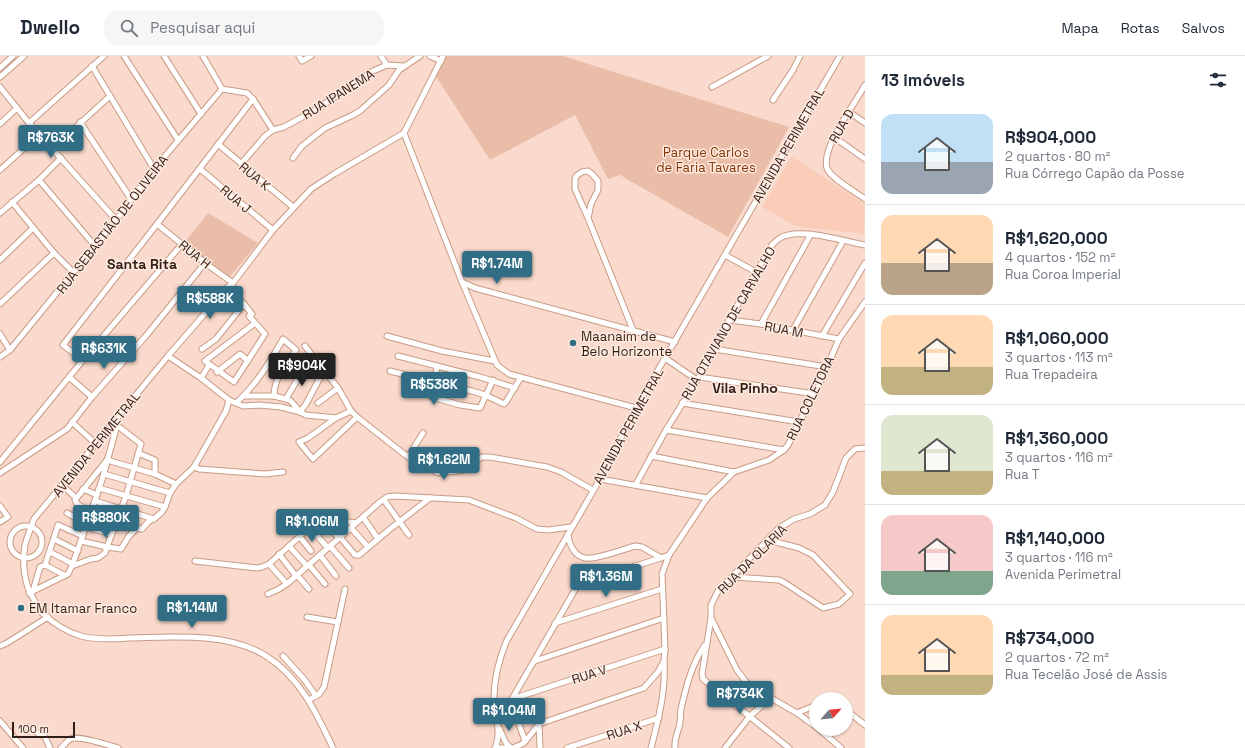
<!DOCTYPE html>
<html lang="pt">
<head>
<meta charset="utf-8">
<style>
	body { margin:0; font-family:"Space Grotesk",sans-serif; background:#f6f6f7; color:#1f2937; height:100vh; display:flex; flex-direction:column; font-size:15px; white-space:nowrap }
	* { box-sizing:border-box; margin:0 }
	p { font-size:13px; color:#747a83 }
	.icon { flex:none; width:22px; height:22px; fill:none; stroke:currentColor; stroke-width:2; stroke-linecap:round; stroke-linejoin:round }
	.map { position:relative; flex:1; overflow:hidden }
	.drawer { display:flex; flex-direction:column; background:#fff; width:380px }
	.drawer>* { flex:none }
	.needle { width:26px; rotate:63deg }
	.tools { position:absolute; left:809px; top:636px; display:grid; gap:8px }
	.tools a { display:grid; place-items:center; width:44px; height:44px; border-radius:50%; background:#fff; box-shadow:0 1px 3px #0004; font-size:20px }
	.scale { position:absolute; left:12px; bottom:10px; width:63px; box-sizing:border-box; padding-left:4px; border:2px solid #321f17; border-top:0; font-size:11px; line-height:14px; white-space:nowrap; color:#321f17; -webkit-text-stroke:3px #ffeae0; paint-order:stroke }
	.price { position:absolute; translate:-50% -34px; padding:0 9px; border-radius:4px; background:#316e85; color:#fff; font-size:13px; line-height:26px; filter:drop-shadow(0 1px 2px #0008) }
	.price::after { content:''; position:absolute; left:50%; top:24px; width:12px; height:9px; margin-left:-6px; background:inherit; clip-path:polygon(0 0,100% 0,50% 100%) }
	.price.current { background:#222; color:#fff }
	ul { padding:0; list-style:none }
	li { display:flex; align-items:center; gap:12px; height:100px; padding:0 16px }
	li+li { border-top:1px solid #e0e1e3 }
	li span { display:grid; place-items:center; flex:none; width:112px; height:80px; border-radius:12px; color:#555 }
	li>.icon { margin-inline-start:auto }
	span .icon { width:48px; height:48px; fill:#fffc; stroke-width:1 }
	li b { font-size:17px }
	h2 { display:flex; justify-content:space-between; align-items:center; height:48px; padding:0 16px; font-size:17px }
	header { display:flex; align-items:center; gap:24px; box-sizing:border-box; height:56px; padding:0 20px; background:#fff; border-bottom:1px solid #e0e1e3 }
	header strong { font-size:19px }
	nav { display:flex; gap:22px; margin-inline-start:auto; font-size:14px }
	.search { width:280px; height:36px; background:#f6f6f7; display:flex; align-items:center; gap:10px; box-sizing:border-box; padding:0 14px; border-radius:16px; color:#747a83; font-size:15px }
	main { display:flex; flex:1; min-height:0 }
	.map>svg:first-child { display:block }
	.built { fill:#fbccb8 }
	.green { fill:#eabda9 }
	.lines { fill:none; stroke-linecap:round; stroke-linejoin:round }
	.minor-casing { stroke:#ca9a84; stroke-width:7 }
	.minor { stroke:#fff; stroke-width:5 }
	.poi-dot { fill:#316e85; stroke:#ffeae0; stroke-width:1.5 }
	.labels { text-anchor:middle; stroke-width:3; stroke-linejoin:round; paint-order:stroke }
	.street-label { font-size:13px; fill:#321f17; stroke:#ffeae0 }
	.park-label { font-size:13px; fill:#853503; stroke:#ffeae0 }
	.poi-label { font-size:13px; fill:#321f17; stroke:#ffeae0; text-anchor:start }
	.neighbourhood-label { font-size:14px; font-weight:bold; fill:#321f17; stroke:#ffeae0 }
</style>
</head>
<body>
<header>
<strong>Dwello</strong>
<div class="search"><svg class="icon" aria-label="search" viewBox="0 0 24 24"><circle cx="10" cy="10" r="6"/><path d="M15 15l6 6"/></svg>Pesquisar aqui</div>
<nav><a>Mapa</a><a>Rotas</a><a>Salvos</a></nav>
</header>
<main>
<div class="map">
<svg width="865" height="692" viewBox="0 0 865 692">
	<rect width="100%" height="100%" fill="#f9dacc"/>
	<path class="built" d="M792 100 865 149 864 178 795 170 762 151Z"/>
	<g class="green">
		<path d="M446 0H563L789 71 728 181 620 119 608 123 575 59 490 104 435 19Z"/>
		<path d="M208 157 258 187 228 223 185 186Z"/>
	</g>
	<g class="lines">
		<g class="minor-casing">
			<g id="minor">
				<path d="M124 0 178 84"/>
				<path d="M164 0 201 58"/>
				<path d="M203 0 222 33"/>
				<path d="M299 0 302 5 311 0"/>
				<path d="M381 0 387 9"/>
				<path d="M430 0 441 5"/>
				<path d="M92 10 154 113"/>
				<path d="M0 12 13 0"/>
				<path d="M0 21 24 0"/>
				<path d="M865 29C855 48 821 91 827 112 830 122 856 136 865 143"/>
				<path d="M0 31 29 67 116 164"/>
				<path d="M712 31 768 0"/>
				<path d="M222 33 247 37 253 43 273 74 265 80 241 108"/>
				<path d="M773 44 793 14 800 0"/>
				<path d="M849 56 865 67"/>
				<path d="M80 66 131 143"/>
				<path d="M29 67 104 0"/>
				<path d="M0 68 17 52"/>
				<path d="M273 74 284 71 317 53 373 15 387 9 404 10"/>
				<path d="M404 77 462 226 475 232 675 286"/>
				<path d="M404 77 443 0"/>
				<path d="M834 81 865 103"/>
				<path d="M218 88 293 151"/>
				<path d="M53 92 110 40"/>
				<path d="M293 102 302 90 325 72 351 60 360 55 389 29 399 14 420 0"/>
				<path d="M200 113 273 174"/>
				<path d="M0 114 40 78"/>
				<path d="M39 124 95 190"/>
				<path d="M12 146 54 197 73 216"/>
				<path d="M0 157 39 124 61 102"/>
				<path d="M588 162 591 148 598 134V125L592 118 588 115 582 116 576 120 575 124V133L588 162 633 274"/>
				<path d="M157 168 205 207 233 227"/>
				<path d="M725 199 756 216"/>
				<path d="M0 204 33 172"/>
				<path d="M462 226 497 309 509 318 636 352"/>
				<path d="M0 248 54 197"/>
				<path d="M244 248 252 258 249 260 265 278 234 326 205 305 255 267"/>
				<path d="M729 264 761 268 839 283"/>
				<path d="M761 268 811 178"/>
				<path d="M793 274 843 185"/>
				<path d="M0 278 10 294"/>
				<path d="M387 280 442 295 495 305"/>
				<path d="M822 280 865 207"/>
				<path d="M305 290 338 332 351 355 357 361 404 398 438 417 458 415 463 414 482 401H490L547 411 561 416 593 434"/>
				<path d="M202 293 216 283 244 248 227 232"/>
				<path d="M714 293 827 311"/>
				<path d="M168 300 201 322 229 344 243 350 259 349 281 351 300 356 306 348 324 314"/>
				<path d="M398 300 480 321 515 332"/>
				<path d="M0 301 10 294 116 164 154 113 222 33"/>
				<path d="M665 302 697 324"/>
				<path d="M83 304 63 289 157 168 253 43"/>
				<path d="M437 310 432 341 460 349 480 352 493 324"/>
				<path d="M390 315 472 335 485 339 504 348 506 346 521 321"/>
				<path d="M217 316 240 298 248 305"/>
				<path d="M69 321 92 341"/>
				<path d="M699 321 815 338"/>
				<path d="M201 322 209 309"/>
				<path d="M244 340H274L286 343 291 345 300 356 306 359 336 362 351 355"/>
				<path d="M286 343 304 312"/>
				<path d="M229 344 226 355 194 411 199 413 265 418 283 416"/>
				<path d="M236 347C256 329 270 306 283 283L296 294C286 308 274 322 274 340"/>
				<path d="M318 347 338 332"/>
				<path d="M682 347 799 366"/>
				<path d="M336 362 308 382 299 386 313 403 357 361"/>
				<path d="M72 366 96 388"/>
				<path d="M666 374 784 394"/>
				<path d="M138 397 155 404V418"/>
				<path d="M651 400 734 416"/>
				<path d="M408 401 423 377"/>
				<path d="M0 406 83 304 182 188"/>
				<path d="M0 417 67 373 92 341 145 281 205 207"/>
				<path d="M104 418 170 437"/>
				<path d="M600 423 707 442"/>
				<path d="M636 428 666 374 699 321 729 264 772 189C777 184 781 180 788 179 807 174 844 185 865 189"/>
				<path d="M62 429 76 442"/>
				<path d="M99 432 165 451"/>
				<path d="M83 433 97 439"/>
				<path d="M384 444 409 479"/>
				<path d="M95 445 154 463"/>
				<path d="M0 450 8 461 0 466"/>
				<path d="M91 456 77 448 75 444 107 404 155 418 176 428"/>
				<path d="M67 457 87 468"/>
				<path d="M90 458 137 472"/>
				<path d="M363 461 378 483"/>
				<path d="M321 463 339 482"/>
				<circle cx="26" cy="486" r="16"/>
				<path d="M86 471 111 478"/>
				<path d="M310 472 328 492"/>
				<path d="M351 472 368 491"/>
				<path d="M568 478C569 488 574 500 585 502 596 504 624 493 635 490L642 491 661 502"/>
				<path d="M300 481 311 495"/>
				<path d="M340 481 355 499H359L390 473 430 442"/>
				<path d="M54 483 78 495"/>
				<path d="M81 485 107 491 126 440 141 388 114 367"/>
				<path d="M289 490 307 510"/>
				<path d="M330 490 349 512"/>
				<path d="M50 496 73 508"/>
				<path d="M279 498 296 520"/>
				<path d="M320 499 336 520"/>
				<path d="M195 505 257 512 262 511 269 508 317 465 323 462 356 467"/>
				<path d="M269 508 287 528"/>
				<path d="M45 509 64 519"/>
				<path d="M309 509 325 528"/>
				<path d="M72 510 102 424 117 369"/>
				<path d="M297 519 309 533"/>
				<path d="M733 521 779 524 785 527 823 552 839 548 850 538 813 499 799 492 768 484"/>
				<path d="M33 535 40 511 45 509 58 469 83 480"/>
				<path d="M29 537 68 518 72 510 91 503 98 502 105 497 107 491 121 493 129 480 137 472 142 473 149 465 154 463 162 456 165 451 170 437 176 428 194 411"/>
				<path d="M268 538 279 533 288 527 380 446 387 441 395 440 469 444 516 462 537 473 548 474 571 471"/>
				<path d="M307 561 338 566"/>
				<path d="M711 562 737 614 746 626 757 634 797 657 816 671"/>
				<path d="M555 567 662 533"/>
				<path d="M0 590 7 587 48 561"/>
				<path d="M283 600 304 623 316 640"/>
				<path d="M535 605 664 562"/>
				<path d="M512 643 665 593"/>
				<path d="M309 644 319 638 324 631 345 533"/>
				<path d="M846 654 865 669"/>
				<path d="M797 657 816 649"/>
				<path d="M0 665 23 692"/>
				<path d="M539 668 540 692"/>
				<path d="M27 671 45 681 50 692"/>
				<path d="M499 672 506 687 511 692"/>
				<path d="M819 673 841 692"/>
				<path d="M525 685 513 651 512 643 576 532 590 524 661 502 669 499"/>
				<path d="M61 692C64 689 67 685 70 683 79 679 108 689 118 692"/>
				<path d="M333 692C317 658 300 621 266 600 228 576 173 581 130 582 116 583 94 584 81 580 67 576 53 567 42 557 38 553 36 547 33 542 24 528 22 506 25 489 27 481 31 471 34 463L168 300 227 232 233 227 273 174 311 133 334 118 404 77"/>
				<path d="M495 692C502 677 495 658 494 642 494 622 499 604 506 586L600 423 636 352 840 0"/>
				<path d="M499 692H511"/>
				<path d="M513 692 524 687 539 668 644 632 658 616 664 605 665 593 662 518 669 499 707 442 734 416 769 404 784 394 788 389 799 366 815 338 839 283 865 246"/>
				<path d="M567 692 659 662"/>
				<path d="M651 692C658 665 666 635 664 606"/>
				<path d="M675 692C674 682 677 680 679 671 681 665 680 659 681 653 686 631 692 607 705 589"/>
				<path d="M725 692 750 660 771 642"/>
				<path d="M789 692 703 623 702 618 711 562V549L718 535 779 472 794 463 810 458 825 449 833 436 846 402 855 393 865 392"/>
			</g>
		</g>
		<use href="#minor" class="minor"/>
	</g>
	<g class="poi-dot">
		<circle cx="573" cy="287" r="4"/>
		<circle cx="21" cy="552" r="4"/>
	</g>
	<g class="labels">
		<g class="street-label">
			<text transform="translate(338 38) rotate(-32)" y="5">RUA IPANEMA</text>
			<text transform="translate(841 70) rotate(-60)" y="5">RUA D</text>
			<text transform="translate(788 89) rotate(-60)" y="5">AVENIDA PERIMETRAL</text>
			<text transform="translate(255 120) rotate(40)" y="5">RUA K</text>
			<text transform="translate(236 143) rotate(40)" y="5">RUA J</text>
			<text transform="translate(112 168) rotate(-52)" y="5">RUA SEBASTIÃO DE OLIVEIRA</text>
			<text transform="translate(195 198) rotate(39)" y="5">RUA H</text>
			<text transform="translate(728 267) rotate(-60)" y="5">RUA OTAVIANO DE CARVALHO</text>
			<text transform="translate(784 273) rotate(11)" y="5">RUA M</text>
			<text transform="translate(810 342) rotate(-64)" y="5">RUA COLETORA</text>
			<text transform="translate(628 370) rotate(-61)" y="5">AVENIDA PERIMETRAL</text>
			<text transform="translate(96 388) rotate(-51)" y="5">AVENIDA PERIMETRAL</text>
			<text transform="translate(752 503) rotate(-45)" y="5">RUA DA OLARIA</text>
			<text transform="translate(589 618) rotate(-18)" y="5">RUA V</text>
			<text transform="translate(624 674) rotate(-18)" y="5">RUA X</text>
		</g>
		<g class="park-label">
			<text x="706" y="101">Parque Carlos<tspan x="706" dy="15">de Faria Tavares</tspan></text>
		</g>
		<g class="poi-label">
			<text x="581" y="285">Maanaim de<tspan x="581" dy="15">Belo Horizonte</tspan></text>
			<text x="29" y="557">EM Itamar Franco</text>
		</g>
		<g class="neighbourhood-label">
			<text x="142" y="213">Santa Rita</text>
			<text x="745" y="337">Vila Pinho</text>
		</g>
	</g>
</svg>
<div class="tools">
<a><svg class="needle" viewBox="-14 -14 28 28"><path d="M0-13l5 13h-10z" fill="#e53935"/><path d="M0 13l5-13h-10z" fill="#747a83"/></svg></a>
</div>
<div class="scale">100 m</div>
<b class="price" style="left:51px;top:103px">R$763K</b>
<b class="price" style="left:497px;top:229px">R$1.74M</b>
<b class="price" style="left:210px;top:264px">R$588K</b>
<b class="price" style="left:104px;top:314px">R$631K</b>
<b class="price current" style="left:302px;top:331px">R$904K</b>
<b class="price" style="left:434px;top:350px">R$538K</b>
<b class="price" style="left:444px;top:425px">R$1.62M</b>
<b class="price" style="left:106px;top:483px">R$880K</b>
<b class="price" style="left:312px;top:487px">R$1.06M</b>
<b class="price" style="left:606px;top:542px">R$1.36M</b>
<b class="price" style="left:192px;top:573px">R$1.14M</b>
<b class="price" style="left:740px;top:659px">R$734K</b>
<b class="price" style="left:509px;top:676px">R$1.04M</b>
</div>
<section class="drawer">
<h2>13 imóveis<svg class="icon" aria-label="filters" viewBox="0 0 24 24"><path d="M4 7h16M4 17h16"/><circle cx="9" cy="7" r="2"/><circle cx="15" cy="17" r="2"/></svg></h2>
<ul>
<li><span style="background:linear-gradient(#bfe0f5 60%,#9aa5b1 0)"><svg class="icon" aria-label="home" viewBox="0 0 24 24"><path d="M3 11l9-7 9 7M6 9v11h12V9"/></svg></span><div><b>R$904,000</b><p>2 quartos · 80 m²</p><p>Rua Córrego Capão da Posse</p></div></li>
<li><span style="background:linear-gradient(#ffd9b3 60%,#b9a48a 0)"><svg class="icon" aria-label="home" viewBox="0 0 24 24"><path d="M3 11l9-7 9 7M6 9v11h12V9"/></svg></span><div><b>R$1,620,000</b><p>4 quartos · 152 m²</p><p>Rua Coroa Imperial</p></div></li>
<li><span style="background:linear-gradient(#ffd9b3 65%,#c2b280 0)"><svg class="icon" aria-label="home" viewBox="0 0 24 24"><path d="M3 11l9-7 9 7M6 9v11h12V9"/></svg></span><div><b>R$1,060,000</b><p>3 quartos · 113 m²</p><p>Rua Trepadeira</p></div></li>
<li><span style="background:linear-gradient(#dfe7d0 70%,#c2b280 0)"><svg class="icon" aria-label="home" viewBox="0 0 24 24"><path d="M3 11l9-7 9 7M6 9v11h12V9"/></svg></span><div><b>R$1,360,000</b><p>3 quartos · 116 m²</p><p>Rua T</p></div></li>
<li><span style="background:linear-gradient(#f6c9c9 70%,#7fa58c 0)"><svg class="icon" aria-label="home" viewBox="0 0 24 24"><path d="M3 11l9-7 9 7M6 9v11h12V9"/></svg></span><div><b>R$1,140,000</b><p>3 quartos · 116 m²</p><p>Avenida Perimetral</p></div></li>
<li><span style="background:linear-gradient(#ffd9b3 75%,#c2b280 0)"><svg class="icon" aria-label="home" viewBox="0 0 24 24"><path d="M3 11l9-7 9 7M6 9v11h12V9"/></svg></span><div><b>R$734,000</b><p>2 quartos · 72 m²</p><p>Rua Tecelão José de Assis</p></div></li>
</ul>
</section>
</main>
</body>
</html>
